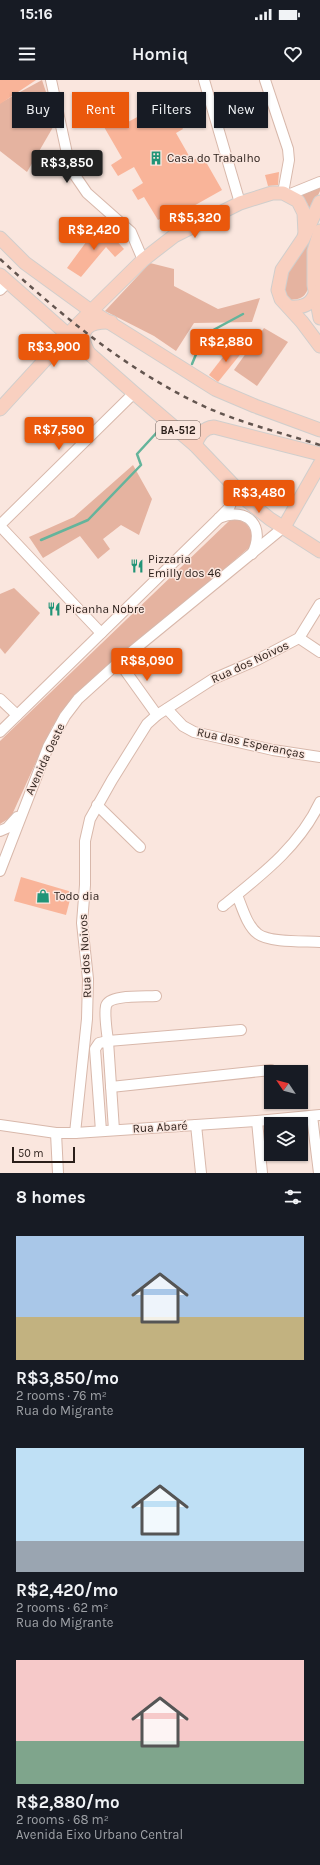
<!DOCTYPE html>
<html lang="en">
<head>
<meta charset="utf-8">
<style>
	body { margin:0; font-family:Karla,sans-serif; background:#242831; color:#f1f3f6; height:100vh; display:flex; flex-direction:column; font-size:15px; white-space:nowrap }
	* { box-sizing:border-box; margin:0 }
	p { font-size:13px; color:#9ea1a6 }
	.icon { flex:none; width:22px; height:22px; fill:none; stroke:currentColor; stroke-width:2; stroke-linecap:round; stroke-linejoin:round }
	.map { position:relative; height:1093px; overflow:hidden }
	.panel { display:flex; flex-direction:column; background:#171b24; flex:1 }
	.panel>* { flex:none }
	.banner { position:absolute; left:12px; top:12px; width:296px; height:36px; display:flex; gap:8px }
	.needle { width:26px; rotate:305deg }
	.tools { position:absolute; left:264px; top:985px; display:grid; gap:8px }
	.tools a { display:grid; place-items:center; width:44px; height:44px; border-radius:0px; background:#171b24; box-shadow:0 1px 3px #0004; font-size:20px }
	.scale { position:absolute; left:12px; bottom:10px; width:63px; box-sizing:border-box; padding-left:4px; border:2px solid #2a1e19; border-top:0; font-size:11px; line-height:14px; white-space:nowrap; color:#2a1e19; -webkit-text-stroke:3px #fae6de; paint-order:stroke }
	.price { position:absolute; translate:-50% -34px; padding:0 9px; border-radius:4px; background:#ea580c; color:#fff; font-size:13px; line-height:26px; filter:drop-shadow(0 1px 2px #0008) }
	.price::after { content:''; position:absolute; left:50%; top:24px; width:12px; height:9px; margin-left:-6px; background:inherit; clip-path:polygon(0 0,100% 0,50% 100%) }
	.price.current { background:#222; color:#fff }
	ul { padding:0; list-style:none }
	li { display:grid; align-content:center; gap:8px; height:212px; padding:0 16px }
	li span { display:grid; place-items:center; height:124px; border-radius:0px; color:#555 }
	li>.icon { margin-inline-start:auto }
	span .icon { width:72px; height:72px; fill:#fffc; stroke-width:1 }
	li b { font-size:17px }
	h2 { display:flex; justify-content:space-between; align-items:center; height:48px; padding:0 16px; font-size:17px }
	.tag { padding:0 14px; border-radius:0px; background:#171b24; box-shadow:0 1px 3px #0004; font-size:14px; line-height:36px }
	.tag.current { background:#ea580c; color:#fff }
	.status { display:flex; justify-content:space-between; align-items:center; height:28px; padding:0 20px; background:#171b24; direction:ltr }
	.status svg { height:11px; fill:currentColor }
	header { display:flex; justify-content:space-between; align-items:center; height:52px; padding:0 16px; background:#171b24; font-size:18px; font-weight:600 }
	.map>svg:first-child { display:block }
	.green { fill:#e5b3a0 }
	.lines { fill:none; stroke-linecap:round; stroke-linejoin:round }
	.stream { stroke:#64b49b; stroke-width:2.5 }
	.building { fill:#f9b499 }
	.minor-casing { stroke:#d8b8ab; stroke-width:12 }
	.major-casing { stroke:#d0cecc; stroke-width:15 }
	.minor { stroke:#fff; stroke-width:10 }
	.major { stroke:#f9d0c0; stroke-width:13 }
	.rail { stroke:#63554f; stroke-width:2.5; stroke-dasharray:5 5; stroke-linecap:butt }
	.labels { text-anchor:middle; stroke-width:3; stroke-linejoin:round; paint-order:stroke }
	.shield { fill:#fae6de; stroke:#685a54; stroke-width:1 }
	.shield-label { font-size:11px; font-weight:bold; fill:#2a1e19 }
	.poi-label { font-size:12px; fill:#2a1e19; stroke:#fae6de; text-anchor:start }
	.street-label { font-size:12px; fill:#2a1e19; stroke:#fae6de }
</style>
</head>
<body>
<div class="status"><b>15:16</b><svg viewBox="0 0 49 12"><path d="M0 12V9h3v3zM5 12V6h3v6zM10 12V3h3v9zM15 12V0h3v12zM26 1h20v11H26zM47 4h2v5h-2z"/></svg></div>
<header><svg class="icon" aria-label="menu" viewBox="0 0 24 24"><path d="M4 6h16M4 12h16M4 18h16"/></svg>Homiq<svg class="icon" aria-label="heart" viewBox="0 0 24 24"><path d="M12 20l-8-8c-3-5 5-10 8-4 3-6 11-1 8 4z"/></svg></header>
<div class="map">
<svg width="320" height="1093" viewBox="0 0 320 1093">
	<rect width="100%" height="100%" fill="#fae6de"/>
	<g class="green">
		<path d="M42 0 56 42 27 92 0 71V23Z"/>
		<path d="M320 107V111L310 132 307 123 295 112Z"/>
		<path d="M309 155 308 209C304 218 300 219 290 220L284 213 283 201Z"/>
		<path d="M150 183 174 189V206L218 229 260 218 252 242 194 243 176 271 154 256 105 231Z"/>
		<path d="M264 248 288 262 257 306 234 290Z"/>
		<path d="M133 385 152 419 139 455 121 445 103 459 110 469 98 479 80 456 43 478 29 457 74 437Z"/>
		<path d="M236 439C249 442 255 454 251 466L79 613 52 647 11 737 0 744V661L229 441Z"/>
		<path d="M14 508 40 533 5 574 0 568V514Z"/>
	</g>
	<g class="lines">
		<g class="stream">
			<path d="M192 284 204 255 243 234"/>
			<path d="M41 460 88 440 141 385 137 374 159 350"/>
		</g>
	</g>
	<g class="building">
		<path d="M0 0H36L0 24Z"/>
		<path d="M167 21 183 49 176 53 192 81 202 75 222 110 174 137 172 133 158 140 144 117 138 120 132 110 143 103 134 87 118 96 111 85 122 78 100 40 121 29 128 42Z"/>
		<path d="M279 92 278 105 268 106 265 95Z"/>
		<path d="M103 146 124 169 115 177 106 167 81 197 67 188 92 154Z"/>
		<path d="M233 264 243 271 218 302 209 295Z"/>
		<path d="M21 797 72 812 66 835 14 821Z"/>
	</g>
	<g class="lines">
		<g class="minor-casing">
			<g id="minor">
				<path d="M51 0 68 78 74 94 87 113 131 152 143 180"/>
				<path d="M204 0 240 123"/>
				<path d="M265 0 288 69 289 80 283 113"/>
				<path d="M288 115 320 102"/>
				<path d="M0 210 7 203"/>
				<path d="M219 438C248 426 266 447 252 474"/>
				<path d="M0 445 134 313"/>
				<path d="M0 446 101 553"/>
				<path d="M299 558 320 572"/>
				<path d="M119 582 157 635"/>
				<path d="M0 619 17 635"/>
				<path d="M167 629 183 646 194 652 273 670 320 677"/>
				<path d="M0 652 218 439 229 428 237 409"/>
				<path d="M97 725 140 767"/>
				<path d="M0 751 7 748 17 737"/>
				<path d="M0 791 48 667 65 636 78 619 119 582 284 447"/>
				<path d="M237 815C242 827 247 846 258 854 270 863 305 861 320 862"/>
				<path d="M223 826C260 796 299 767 320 722"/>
				<path d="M156 916C146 917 109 914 106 926 104 935 107 952 108 961L241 950"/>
				<path d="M111 1007 271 990"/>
				<path d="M312 1036 319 1093"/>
				<path d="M257 1041 262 1093"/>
				<path d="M0 1045 56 1053H75L257 1041 320 1035"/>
				<path d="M196 1045 201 1093"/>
				<path d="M101 1051 95 969 99 963 108 961 114 1050"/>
				<path d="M56 1053 58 1093"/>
				<path d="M75 1053 87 939 88 899 82 843 85 805V761L90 739 112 700 147 644 157 635 213 599 257 580 299 558 320 524"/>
			</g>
		</g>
		<g class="major-casing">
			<g id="major">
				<path d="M320 122 303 159 282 190 278 210 281 219 302 242 320 266"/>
				<path d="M320 151 314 171V205L320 238"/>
				<path d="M0 158 25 183 91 231 215 309 255 326 320 350"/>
				<path d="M0 195 134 313 195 365 237 409 245 419 270 439 320 471"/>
				<path d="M289 227C303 228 311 225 316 212"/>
				<path d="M88 272C76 249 89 241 111 242"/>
				<path d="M0 329 77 245 143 180 174 156 240 123 272 113H283L298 121 304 133 305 154"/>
				<path d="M195 365C199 355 203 348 214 347L320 374"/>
				<path d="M284 447 320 384"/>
			</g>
		</g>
		<use href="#minor" class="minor"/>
		<use href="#major" class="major"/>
		<path class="rail" d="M0 179C60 234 123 287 197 323 236 342 279 352 320 365"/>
	</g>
	<defs>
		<g id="building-bare" transform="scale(1.08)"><path d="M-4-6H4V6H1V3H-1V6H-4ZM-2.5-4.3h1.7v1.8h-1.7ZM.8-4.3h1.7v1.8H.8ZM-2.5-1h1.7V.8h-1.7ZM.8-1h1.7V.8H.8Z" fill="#219477" stroke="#fae6de" stroke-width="2.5" paint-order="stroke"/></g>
		<g id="restaurant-bare" transform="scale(1.08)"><path d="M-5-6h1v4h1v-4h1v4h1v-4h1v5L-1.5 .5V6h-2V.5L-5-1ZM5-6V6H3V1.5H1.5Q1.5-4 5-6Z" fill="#219477" stroke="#fae6de" stroke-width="2.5" paint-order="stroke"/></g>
		<g id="shop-bare" transform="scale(1.08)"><path d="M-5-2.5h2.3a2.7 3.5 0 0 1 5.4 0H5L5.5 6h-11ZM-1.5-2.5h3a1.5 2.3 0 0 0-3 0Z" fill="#219477" stroke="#fae6de" stroke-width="2.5" paint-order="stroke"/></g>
	</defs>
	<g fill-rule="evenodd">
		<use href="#building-bare" x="156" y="78"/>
		<use href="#restaurant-bare" x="137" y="486"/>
		<use href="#restaurant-bare" x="54" y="529"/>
		<use href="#shop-bare" x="43" y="816"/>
	</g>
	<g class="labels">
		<rect class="shield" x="156" y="341" width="44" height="18" rx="3"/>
		<g class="shield-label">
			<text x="178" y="354">BA-512</text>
		</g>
		<g class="poi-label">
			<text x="167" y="82">Casa do Trabalho</text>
			<text x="148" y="483">Pizzaria<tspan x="148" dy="14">Emilly dos 46</tspan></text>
			<text x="65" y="533">Picanha Nobre</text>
			<text x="54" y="820">Todo dia</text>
		</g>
		<g class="street-label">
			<text transform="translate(250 582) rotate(-25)" y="4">Rua dos Noivos</text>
			<text transform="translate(251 663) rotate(12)" y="4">Rua das Esperanças</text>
			<text transform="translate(45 679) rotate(-65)" y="4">Avenida Oeste</text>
			<text transform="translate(85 876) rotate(-93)" y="4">Rua dos Noivos</text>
			<text transform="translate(160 1047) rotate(-3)" y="4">Rua Abaré</text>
		</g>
	</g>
</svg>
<div class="tools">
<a><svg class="needle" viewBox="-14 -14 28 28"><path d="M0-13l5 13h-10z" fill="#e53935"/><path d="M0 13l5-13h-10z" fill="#9ea1a6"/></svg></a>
<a><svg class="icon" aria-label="layers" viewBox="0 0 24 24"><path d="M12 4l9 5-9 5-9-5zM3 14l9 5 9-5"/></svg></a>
</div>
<div class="scale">50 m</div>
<b class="price current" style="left:67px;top:104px">R$3,850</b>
<b class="price" style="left:195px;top:159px">R$5,320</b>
<b class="price" style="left:94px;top:171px">R$2,420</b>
<b class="price" style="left:226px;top:283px">R$2,880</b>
<b class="price" style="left:54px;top:288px">R$3,900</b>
<b class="price" style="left:59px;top:371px">R$7,590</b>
<b class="price" style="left:259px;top:434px">R$3,480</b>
<b class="price" style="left:147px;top:602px">R$8,090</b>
<div class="banner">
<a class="tag">Buy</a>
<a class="tag current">Rent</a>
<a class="tag">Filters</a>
<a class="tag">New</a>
</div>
</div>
<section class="panel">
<h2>8 homes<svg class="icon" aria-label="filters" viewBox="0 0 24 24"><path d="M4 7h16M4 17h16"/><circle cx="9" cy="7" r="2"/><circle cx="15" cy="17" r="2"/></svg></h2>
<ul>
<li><span style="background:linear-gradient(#a9c7e8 65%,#c2b280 0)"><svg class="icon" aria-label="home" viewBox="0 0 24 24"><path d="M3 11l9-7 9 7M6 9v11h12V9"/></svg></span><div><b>R$3,850/mo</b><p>2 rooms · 76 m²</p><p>Rua do Migrante</p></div></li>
<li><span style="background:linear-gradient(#bfe0f5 75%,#9aa5b1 0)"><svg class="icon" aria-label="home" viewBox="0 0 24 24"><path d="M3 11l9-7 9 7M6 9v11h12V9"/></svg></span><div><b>R$2,420/mo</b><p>2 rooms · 62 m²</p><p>Rua do Migrante</p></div></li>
<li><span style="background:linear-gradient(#f6c9c9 65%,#7fa58c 0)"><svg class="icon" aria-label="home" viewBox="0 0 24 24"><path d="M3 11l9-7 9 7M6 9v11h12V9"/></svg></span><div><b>R$2,880/mo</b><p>2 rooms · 68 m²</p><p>Avenida Eixo Urbano Central</p></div></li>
</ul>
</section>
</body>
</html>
